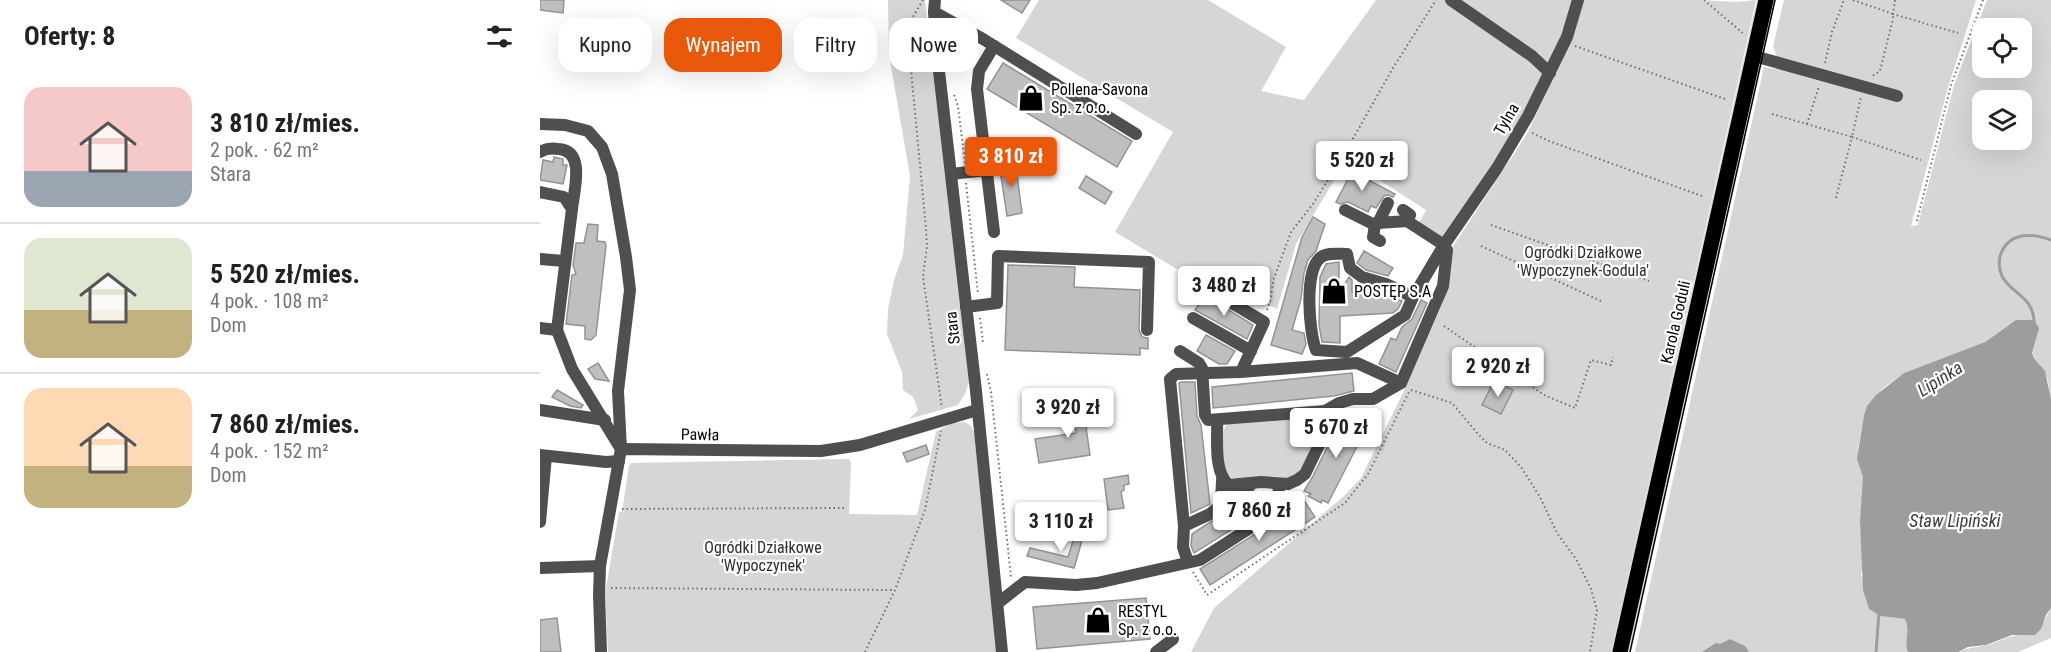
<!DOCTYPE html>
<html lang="pl">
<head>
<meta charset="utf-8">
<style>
	body { margin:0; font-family:"Roboto Condensed",sans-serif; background:#f6f6f6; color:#222; height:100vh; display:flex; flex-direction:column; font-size:22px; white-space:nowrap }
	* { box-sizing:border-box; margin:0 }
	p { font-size:20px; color:#767676 }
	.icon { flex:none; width:33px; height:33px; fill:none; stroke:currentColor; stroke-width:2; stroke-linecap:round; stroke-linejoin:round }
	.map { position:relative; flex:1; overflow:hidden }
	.drawer { display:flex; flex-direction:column; background:#fff; width:540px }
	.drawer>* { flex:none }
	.banner { position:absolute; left:18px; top:18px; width:570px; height:54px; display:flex; gap:12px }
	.tools { position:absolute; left:1432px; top:18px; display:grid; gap:12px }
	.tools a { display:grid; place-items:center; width:60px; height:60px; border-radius:12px; background:#fff; box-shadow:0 6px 24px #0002; font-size:30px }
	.price { position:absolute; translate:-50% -51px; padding:0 14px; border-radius:6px; background:#fff; color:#222; font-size:20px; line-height:39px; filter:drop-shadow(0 2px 3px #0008) }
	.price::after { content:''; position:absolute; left:50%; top:36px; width:18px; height:14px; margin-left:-9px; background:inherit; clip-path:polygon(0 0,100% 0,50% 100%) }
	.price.active { background:#ea580c; color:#fff }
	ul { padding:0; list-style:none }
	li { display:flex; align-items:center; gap:18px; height:150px; padding:0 24px }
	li+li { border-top:2px solid #e0e0e0 }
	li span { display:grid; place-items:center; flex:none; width:168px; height:120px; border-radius:18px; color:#555 }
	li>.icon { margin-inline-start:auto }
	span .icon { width:72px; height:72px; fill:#fffc; stroke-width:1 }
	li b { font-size:26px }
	h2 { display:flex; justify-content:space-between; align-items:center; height:72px; padding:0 24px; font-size:26px }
	.pill { padding:0 21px; border-radius:18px; background:#fff; box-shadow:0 6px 24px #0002; font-size:21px; line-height:54px }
	.pill.active { background:#ea580c; color:#fff }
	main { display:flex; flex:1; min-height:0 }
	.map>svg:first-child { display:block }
	.green { fill:#d6d6d6; fill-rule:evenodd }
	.water { fill:#9d9d9d }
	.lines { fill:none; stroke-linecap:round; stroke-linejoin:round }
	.stream { stroke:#9d9d9d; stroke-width:3 }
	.building { fill:#bfbfbf; stroke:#939393; stroke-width:1.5 }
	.major-casing { stroke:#dbdbdb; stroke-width:18 }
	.path { stroke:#717171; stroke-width:2; stroke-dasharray:1.5 3; stroke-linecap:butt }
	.minor { stroke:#4f4f4f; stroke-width:12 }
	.major { stroke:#000; stroke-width:15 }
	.tram { stroke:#000; stroke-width:1.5 }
	.labels { text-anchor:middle; stroke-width:4.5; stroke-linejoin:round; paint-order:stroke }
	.poi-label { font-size:16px; fill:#000; stroke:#fff; text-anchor:start }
	.street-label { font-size:16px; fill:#000; stroke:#fff }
	.park-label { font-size:16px; fill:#2d2d2d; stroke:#fff }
	.water-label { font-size:18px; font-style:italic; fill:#3e3e3e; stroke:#fff }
</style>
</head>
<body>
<main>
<section class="drawer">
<h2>Oferty: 8<svg class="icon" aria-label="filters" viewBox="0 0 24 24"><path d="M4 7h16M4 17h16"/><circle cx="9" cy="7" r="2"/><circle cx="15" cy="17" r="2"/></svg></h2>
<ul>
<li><span style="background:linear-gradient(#f6c9c9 70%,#9aa5b1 0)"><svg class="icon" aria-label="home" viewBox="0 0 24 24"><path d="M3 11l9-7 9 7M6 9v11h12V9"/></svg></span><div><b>3 810 zł/mies.</b><p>2 pok. · 62 m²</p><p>Stara</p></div></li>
<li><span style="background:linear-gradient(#dfe7d0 60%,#c2b280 0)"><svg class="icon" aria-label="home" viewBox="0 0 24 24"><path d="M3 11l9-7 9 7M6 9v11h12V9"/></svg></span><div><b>5 520 zł/mies.</b><p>4 pok. · 108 m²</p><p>Dom</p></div></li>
<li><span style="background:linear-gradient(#ffd9b3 65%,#c2b280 0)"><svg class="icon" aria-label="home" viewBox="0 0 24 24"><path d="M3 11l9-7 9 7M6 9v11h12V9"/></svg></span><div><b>7 860 zł/mies.</b><p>4 pok. · 152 m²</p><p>Dom</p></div></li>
</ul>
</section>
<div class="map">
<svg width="1511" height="652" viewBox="0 0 1511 652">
	<rect width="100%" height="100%" fill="#fff"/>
	<g class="green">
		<path d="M348 0H385L430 379 425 394 418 405 369 419 378 410 373 397 363 390 362 372 347 334 348 309 354 280 363 255 370 176 349 55Z"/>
		<path d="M499 0H668L746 47 721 91 764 100 836 0H1033L1022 35 979 124 905 237 901 238 878 225 886 210 807 159 756 244 737 309 658 267 650 277 575 232 633 132 476 38Z"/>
		<path d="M1042 0H1160L1197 2 1216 0 1071 652H651L674 608 804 496 821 478 862 395 901 307 906 292 908 254 987 134 1031 40Z"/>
		<path d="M1244 0H1436L1409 84 1371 226 1378 225 1379 221 1414 85 1447 0H1511V399C1509 391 1509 382 1506 375 1500 358 1484 358 1497 336L1470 324 1445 342 1364 373 1342 389 1327 406 1324 415 1318 450 1320 469 1324 476 1320 521 1323 562 1321 575 1340 616 1365 619C1371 632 1363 641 1368 652H1095L1224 67 1236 69 1237 57 1233 46ZM1443 28H1482V68H1443ZM1443 100H1482V140H1443Z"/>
		<path d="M781 417 785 422C777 438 770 463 756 474 745 482 732 478 720 477 711 476 701 481 692 478 679 473 682 437 685 426L691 423Z"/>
		<path d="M424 422 430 425 434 432 457 652H68L65 594 79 512H82L89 466 91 463 309 459 311 463 309 514 377 515 396 432 411 423Z"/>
		<path d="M1511 608V638L1478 652H1418C1428 647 1436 648 1447 645 1462 641 1473 632 1490 635L1504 621Z"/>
	</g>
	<g class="water">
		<path d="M1476 320H1494L1499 328 1492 353 1494 358 1505 371 1511 399V608L1506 615 1501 629 1495 635H1472L1446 645 1428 647 1418 652H1368C1363 641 1371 632 1365 619L1340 616 1334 612 1329 609 1323 590 1320 521 1323 477 1317 459 1324 415 1327 406 1336 395 1364 373 1445 342Z"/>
		<path d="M1190 639 1205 646 1209 652H1155H1162L1176 643 1180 644Z"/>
	</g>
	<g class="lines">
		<g class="stream">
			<path d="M1494 321C1493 296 1470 293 1462 276 1456 263 1460 249 1470 241 1482 232 1497 235 1511 240"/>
			<path d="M1336 652 1339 612"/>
		</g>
	</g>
	<g class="building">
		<path d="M0 0H24L23 13 0 10Z"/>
		<path d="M461 0H490L482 13Z"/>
		<path d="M463 63 592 141 577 167 447 89Z"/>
		<path d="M14 157 23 159V165H27L23 184 0 180 3 160 13 162Z"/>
		<path d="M475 160 482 213 467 216 459 163Z"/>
		<path d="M809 166 817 170 815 173 855 194 853 197 848 195 844 196 836 208 831 206 828 212 808 202 800 204 796 202 809 177 804 175Z"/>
		<path d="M546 176 572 192 565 204 539 188Z"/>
		<path d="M773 217 785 224 776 251 768 260 764 273 761 299 752 330 764 333 766 344 762 354 731 345 762 237Z"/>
		<path d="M48 224 58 225 57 241 65 242 66 246 56 335 51 340 45 339V326L26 324 32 275 36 274 33 265 36 243H44Z"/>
		<path d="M824 251 853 268 848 276 826 270 817 263Z"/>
		<path d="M799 262V294L809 277 812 280V292L839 291 862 301 858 309 853 313 800 316V343L782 342 779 325 780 277 786 264Z"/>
		<path d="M468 265 535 267 534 287 600 290 599 330 602 337 608 338V349L600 348V355L465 350Z"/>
		<path d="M665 295 713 325 707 339 655 310Z"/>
		<path d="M881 300 887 303 856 372 839 364 851 338 856 340 862 327 872 319Z"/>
		<path d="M666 335 695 351 687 364H679L657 351Z"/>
		<path d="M58 363 69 381 55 379 48 369Z"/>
		<path d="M812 373 814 391 794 396 673 408 672 387Z"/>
		<path d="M954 381 973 390 961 414 942 405Z"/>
		<path d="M641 382H655L657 416 661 425 670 504 651 513 639 383Z"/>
		<path d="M17 390 43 405 41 408 30 406 12 397Z"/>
		<path d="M553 406 556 425 546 427 550 455 499 463 495 439 536 433 532 409Z"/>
		<path d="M804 413 828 425 788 503 782 500 781 503 768 496 771 494 764 491 772 478Z"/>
		<path d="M386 445 389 454 367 462 363 453Z"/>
		<path d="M588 475 589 484 584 485V490L581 492 584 508 568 510 564 479Z"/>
		<path d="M715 493 723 507 718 513 654 553 651 546 652 534Z"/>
		<path d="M763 499 775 517 670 585 660 569 728 526 736 517Z"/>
		<path d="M537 528 545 530 534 568 487 556 490 548 528 557Z"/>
		<path d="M606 598 610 639 497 649 493 607Z"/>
		<path d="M17 618 21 652H0V620Z"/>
	</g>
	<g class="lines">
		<g class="major-casing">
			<path id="major" d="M1080 652 1226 0"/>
		</g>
		<g class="path">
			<path d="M383 0 370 22 368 38 386 229 387 246 383 277 402 408"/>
			<path d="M1164 0 1205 35"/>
			<path d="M1313 0 1353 14V19L1340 71 1331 77"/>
			<path d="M1355 0 1353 14 1418 33"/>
			<path d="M1035 46 1185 99"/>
			<path d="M1285 63 1292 32 1304 0"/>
			<path d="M414 95 418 106 425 163"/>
			<path d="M1232 114 1312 137 1321 97"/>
			<path d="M1267 124 1279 86"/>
			<path d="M992 133 1009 141 1162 196"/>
			<path d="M426 183 438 294"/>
			<path d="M1296 198 1312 137 1381 160"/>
			<path d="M1377 221 1411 85 1443 0"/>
			<path d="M951 225 1109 281"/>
			<path d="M941 246 1061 301"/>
			<path d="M727 310 730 301 734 278 751 232 773 204 803 156 853 68 896 0"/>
			<path d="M440 318 443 342"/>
			<path d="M904 326 1004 395 1035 408 1051 360 1071 365 1073 357"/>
			<path d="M946 354 944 356 967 382"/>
			<path d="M447 374 451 392 471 577"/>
			<path d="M871 390 912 403 938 434 947 443 965 450 981 467 1000 497 1017 533 1036 559 1051 589 1057 610 1050 652"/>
			<path d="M82 509 304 508"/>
			<path d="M653 572 667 595 805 503 828 474 869 392"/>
			<path d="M71 588 353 590"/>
			<path d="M325 652 355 590 385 510 401 431"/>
		</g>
		<g class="minor">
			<path d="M395 0 394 12 397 54 436 391 462 652"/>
			<path d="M911 0 992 56 1010 73"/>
			<path d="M394 12 443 39 596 134"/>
			<path d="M454 46 439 71 437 89 454 232"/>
			<path d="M1214 56 1357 96"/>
			<path d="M0 124 25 125 48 131 62 147 72 174 86 257 90 290 78 391 81 449 32 369 17 330 32 209 24 197 0 192"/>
			<path d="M0 152C6 148 11 148 18 149 46 150 34 190 32 209"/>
			<path d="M411 174 447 170"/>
			<path d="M848 203 838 223 867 221"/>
			<path d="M805 210 835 225 838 223"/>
			<path d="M835 225 833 237 840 241"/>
			<path d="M0 259 24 261"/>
			<path d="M672 291 724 322 701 372"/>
			<path d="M873 297 846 284 822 277 810 268 807 254C799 254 786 252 780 258 764 271 769 332 776 350L807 352 865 315 873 297 904 245 957 168 988 116 1027 37 1038 0"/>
			<path d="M426 307 457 303 458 256 609 262 607 330"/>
			<path d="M653 318 711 351"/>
			<path d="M0 328 17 330"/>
			<path d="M640 351 659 363 662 368 665 415 668 420 785 411 799 403 813 399H833L861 383 903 286 907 250 904 245 867 221 870 215 863 210"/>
			<path d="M0 410 65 420"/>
			<path d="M677 420C678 439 673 472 689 485L721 482 748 484 757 480 765 474 799 404"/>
			<path d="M0 455 66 462 79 461"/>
			<path d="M681 505 710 486"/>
			<path d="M0 522 6 456"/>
			<path d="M644 526 670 514 681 505 682 480"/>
			<path d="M648 562 643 547 644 526 630 379 636 374 701 372 817 363 861 383"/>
			<path d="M0 568 60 566"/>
			<path d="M458 603 485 582 536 585 557 583 660 560 724 519 736 504 740 484"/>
			<path d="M61 652 59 595 60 566 81 449 281 451 320 445 437 410"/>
			<path d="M616 652 633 639"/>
		</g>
		<use href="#major" class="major"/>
		<path class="tram" d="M1090 652 1235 0"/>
	</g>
	<defs>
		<g id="shop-bare" transform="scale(2.07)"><path d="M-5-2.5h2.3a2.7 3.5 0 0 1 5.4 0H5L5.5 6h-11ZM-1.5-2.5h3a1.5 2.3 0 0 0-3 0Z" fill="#000" stroke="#fff" stroke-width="2.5" paint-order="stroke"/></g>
	</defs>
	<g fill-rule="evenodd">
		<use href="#shop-bare" x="491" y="98"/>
		<use href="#shop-bare" x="794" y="291"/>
		<use href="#shop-bare" x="558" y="620"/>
	</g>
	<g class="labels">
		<g class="poi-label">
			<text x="511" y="95">Pollena-Savona<tspan x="511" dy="18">Sp. z o.o.</tspan></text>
			<text x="814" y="297">POSTĘP S.A</text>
			<text x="578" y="617">RESTYL<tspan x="578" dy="18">Sp. z o.o.</tspan></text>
		</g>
		<g class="street-label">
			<text transform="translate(966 119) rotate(-60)" y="6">Tylna</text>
			<text transform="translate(1135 322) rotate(-77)" y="6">Karola Goduli</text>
			<text transform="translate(412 328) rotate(-97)" y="6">Stara</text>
			<text transform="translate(160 434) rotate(1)" y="6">Pawła</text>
		</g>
		<g class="park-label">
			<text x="1043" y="258">Ogródki Działkowe<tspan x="1043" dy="18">'Wypoczynek-Godula'</tspan></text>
			<text x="223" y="553">Ogródki Działkowe<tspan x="223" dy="18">'Wypoczynek'</tspan></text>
		</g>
		<g class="water-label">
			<text transform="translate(1400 379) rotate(-32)" y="6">Lipinka</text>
			<text x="1415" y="527">Staw Lipiński</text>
		</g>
	</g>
</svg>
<div class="tools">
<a><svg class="icon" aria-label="locate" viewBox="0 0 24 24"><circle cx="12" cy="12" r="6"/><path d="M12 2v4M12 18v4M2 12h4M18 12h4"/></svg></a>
<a><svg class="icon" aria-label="layers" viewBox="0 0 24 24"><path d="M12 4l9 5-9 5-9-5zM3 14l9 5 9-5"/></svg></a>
</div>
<b class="price active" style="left:471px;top:188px">3 810 zł</b>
<b class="price" style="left:822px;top:192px">5 520 zł</b>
<b class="price" style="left:684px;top:317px">3 480 zł</b>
<b class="price" style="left:958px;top:398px">2 920 zł</b>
<b class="price" style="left:528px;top:439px">3 920 zł</b>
<b class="price" style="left:796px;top:459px">5 670 zł</b>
<b class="price" style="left:719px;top:542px">7 860 zł</b>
<b class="price" style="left:521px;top:553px">3 110 zł</b>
<div class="banner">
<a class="pill">Kupno</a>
<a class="pill active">Wynajem</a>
<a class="pill">Filtry</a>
<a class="pill">Nowe</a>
</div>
</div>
</main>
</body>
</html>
